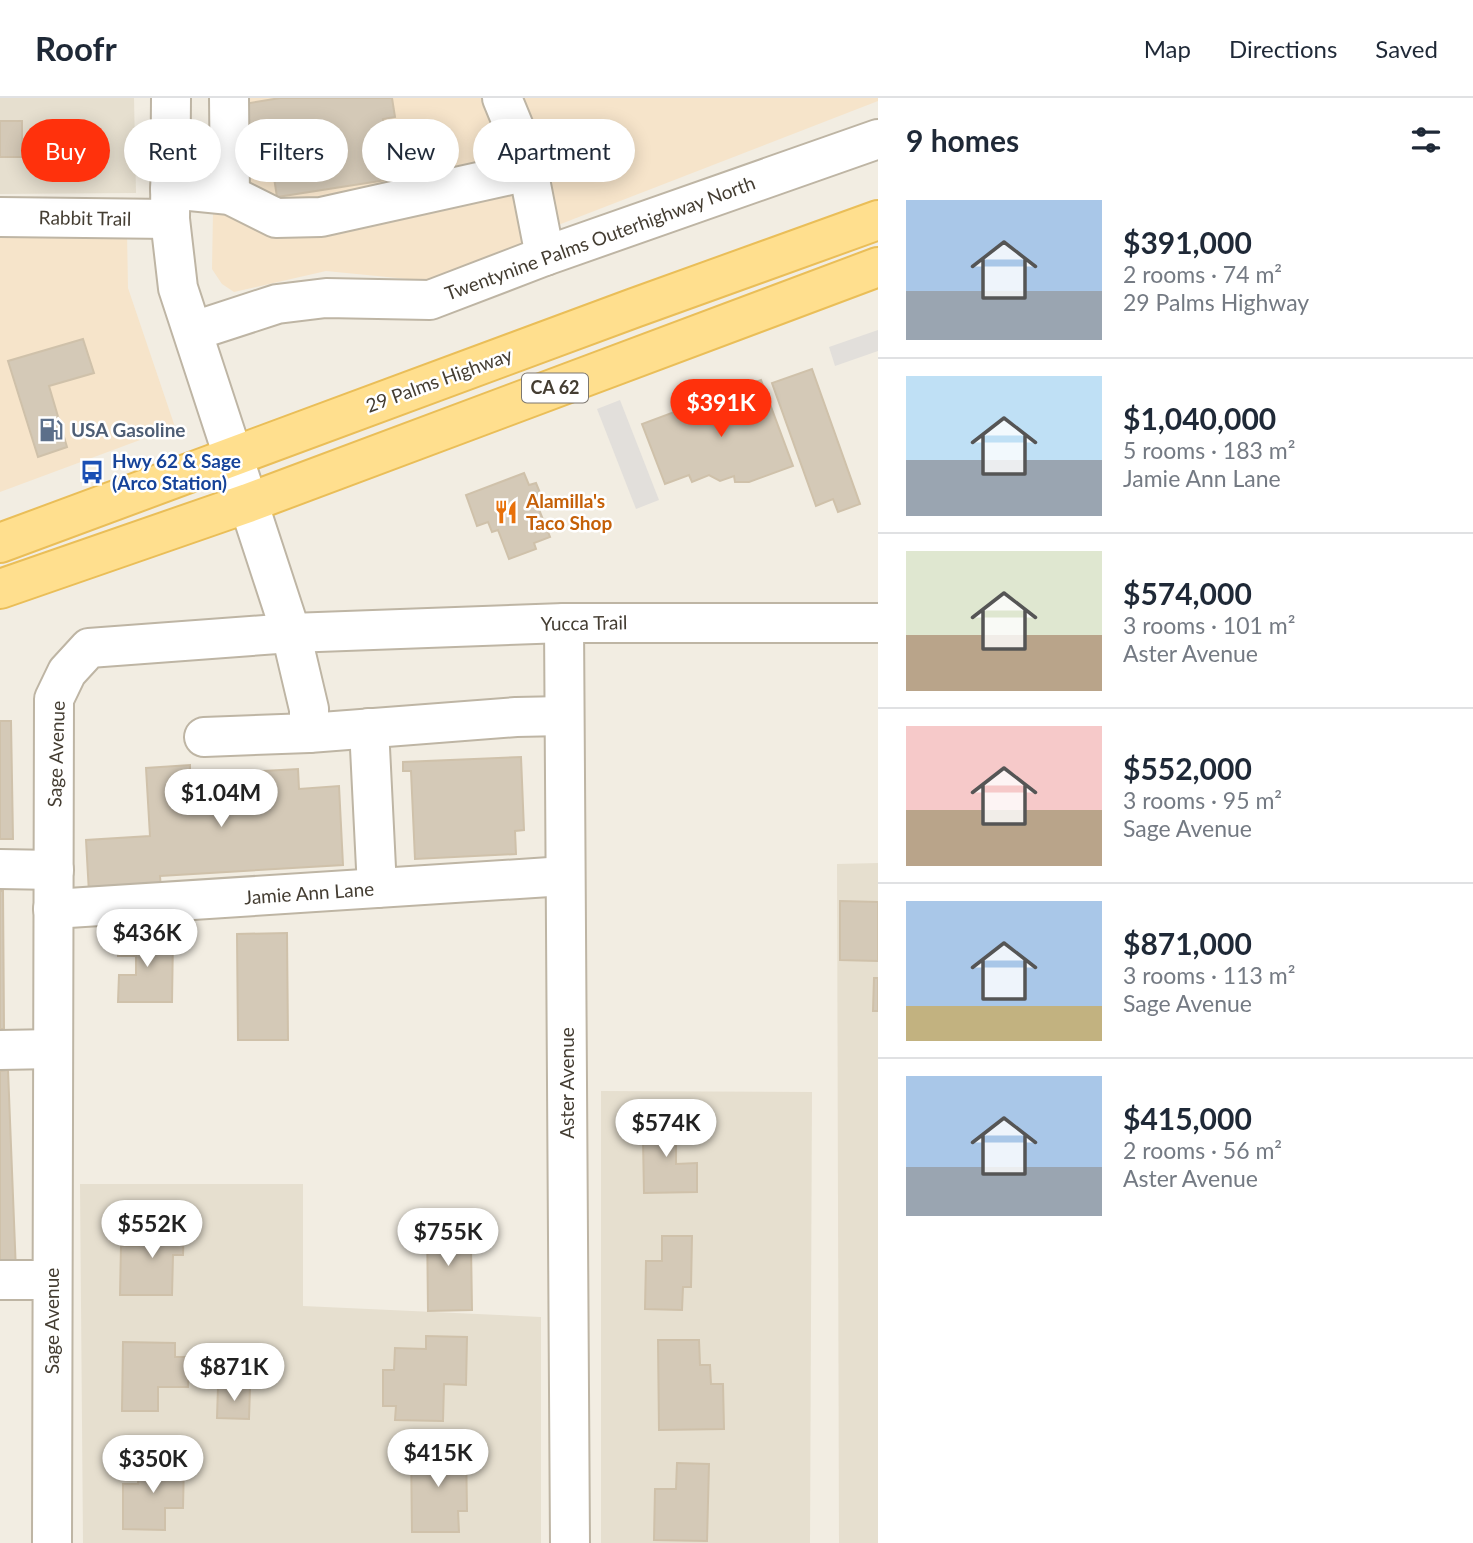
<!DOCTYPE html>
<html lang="en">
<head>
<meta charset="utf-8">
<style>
	body { margin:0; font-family:Lato,sans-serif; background:#f6f6f7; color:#1f2937; height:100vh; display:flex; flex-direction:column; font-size:26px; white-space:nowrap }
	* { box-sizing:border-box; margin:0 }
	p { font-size:23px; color:#747a83 }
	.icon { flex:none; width:38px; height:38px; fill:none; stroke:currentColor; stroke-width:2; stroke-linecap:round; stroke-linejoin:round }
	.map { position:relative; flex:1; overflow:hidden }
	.drawer { display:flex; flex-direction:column; background:#fff; width:595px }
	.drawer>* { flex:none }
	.banner { position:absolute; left:21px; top:21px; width:665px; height:63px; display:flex; gap:14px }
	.price { position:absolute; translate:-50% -60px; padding:0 16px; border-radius:24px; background:#fff; color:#222; font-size:23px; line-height:46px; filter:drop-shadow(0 2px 4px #0008) }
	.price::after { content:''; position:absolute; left:50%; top:42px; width:21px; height:16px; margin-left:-10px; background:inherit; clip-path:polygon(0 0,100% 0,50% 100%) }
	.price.active { background:#ff310c; color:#fff }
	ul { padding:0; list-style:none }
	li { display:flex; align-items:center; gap:21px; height:175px; padding:0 28px }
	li+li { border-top:2px solid #e0e1e3 }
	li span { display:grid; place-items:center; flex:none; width:196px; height:140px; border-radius:0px; color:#555 }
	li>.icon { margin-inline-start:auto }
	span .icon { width:84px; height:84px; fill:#fffc; stroke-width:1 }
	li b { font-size:30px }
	h2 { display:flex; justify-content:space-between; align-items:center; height:84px; padding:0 28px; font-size:30px }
	.tag { padding:0 24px; border-radius:32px; background:#fff; box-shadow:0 4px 18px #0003; font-size:24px; line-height:63px }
	.tag.active { background:#ff310c; color:#fff }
	header { display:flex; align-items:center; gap:42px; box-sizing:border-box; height:98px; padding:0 35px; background:#fff; border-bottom:2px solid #e0e1e3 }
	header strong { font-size:33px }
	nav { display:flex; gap:38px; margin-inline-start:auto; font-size:24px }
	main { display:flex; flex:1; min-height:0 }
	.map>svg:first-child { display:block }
	.residential { fill:#e6dfcf }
	.commercial { fill:#f6e4ca }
	.parking { fill:#e2dfdb }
	.building { fill:#d4c9b7; stroke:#cfc1aa; stroke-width:2 }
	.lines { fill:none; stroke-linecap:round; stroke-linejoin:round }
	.minor-casing { stroke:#beb5a4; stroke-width:42 }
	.major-casing { stroke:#eabe58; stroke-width:42 }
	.minor { stroke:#fff; stroke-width:38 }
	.major { stroke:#ffdf8e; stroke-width:38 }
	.labels { text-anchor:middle; stroke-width:5; stroke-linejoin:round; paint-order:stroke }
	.shield { fill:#fff; stroke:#7c7770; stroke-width:2 }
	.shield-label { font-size:18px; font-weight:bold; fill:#443d32 }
	.street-label { font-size:19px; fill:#443d32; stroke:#fff }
	.service-label { font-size:19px; font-weight:bold; fill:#4e5e75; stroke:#fff; text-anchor:start }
	.transit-label { font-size:19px; font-weight:bold; fill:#164399; stroke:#fff; text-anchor:start }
	.food-label { font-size:19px; font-weight:bold; fill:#c56008; stroke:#fff; text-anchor:start }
</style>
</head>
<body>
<header>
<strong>Roofr</strong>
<nav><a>Map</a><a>Directions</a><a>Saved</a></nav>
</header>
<main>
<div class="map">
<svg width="878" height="1445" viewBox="0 0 878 1445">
	<rect width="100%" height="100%" fill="#f2ede2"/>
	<g class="residential">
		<path d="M0 0H134L136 95 0 96Z"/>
		<path d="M878 765V1445H839L837 766Z"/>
		<path d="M601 993 812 994 810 1445H601Z"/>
		<path d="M80 1086H303V1208L541 1219V1445H83Z"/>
	</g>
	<g class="commercial">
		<path d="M215 0H495L533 143 428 183 326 173 234 194 222 186 212 171Z"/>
		<path d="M518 0H878V3L553 129Z"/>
		<path d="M0 132 127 134 128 190 175 329 0 394Z"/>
	</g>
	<g class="parking">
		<path d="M878 232V253L835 268 829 249Z"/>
		<path d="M620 302 659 402 636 411 597 311Z"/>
	</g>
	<g class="building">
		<path d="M280 0H392L395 19 383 21 393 81 277 99 267 34 243 38 238 7Z"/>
		<rect x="0" y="23" width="22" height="36"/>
		<path d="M83 241 94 275 49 288 67 349 38 359 8 263Z"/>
		<path d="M812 271 860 406 838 414 833 401 816 408 772 285Z"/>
		<path d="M761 282 793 368 749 384H735L734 378 720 383 709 377 692 384 689 377 665 386 642 326 701 304 703 310 715 305 713 299Z"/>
		<path d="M524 375 529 387 536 385 543 402 536 404 550 439 534 445 536 451 509 461 498 432 492 434 488 424 477 428 466 397Z"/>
		<path d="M0 623H11L13 741H0Z"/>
		<path d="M521 659 524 732 515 733 516 756 415 761 411 673H403V664Z"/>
		<path d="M190 667V677L298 671 299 691 339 688 343 767 160 778 161 791 89 795 86 742 150 738 146 670Z"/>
		<path d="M0 793H3L4 931H0Z"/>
		<path d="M840 803 878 804V863L840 862Z"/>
		<path d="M287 835 288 942H238L237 836Z"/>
		<path d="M118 837 173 838 172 904H118L119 877H136V858H118Z"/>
		<path d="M874 880H878V913H873Z"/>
		<path d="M8 972 16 1174H0V973Z"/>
		<path d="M648 1015H676V1066L697 1065V1094L644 1095 643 1042H649Z"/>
		<path d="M458 1122 459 1149 471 1148 472 1212 428 1213 427 1123Z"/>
		<path d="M140 1124 184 1125 183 1157H173L172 1197H120L121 1148H139Z"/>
		<path d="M662 1138H692L691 1189H683L682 1212 645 1211 646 1163H662Z"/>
		<path d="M426 1238 467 1239 466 1287 444 1286 443 1323 395 1322 396 1308H383V1272H394L395 1250 426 1251Z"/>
		<path d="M658 1242H699L700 1267H710L711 1286H723L724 1331 659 1332Z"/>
		<path d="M123 1244 175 1245V1259H189L188 1289H158V1313H122Z"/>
		<path d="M218 1289H250L249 1321 217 1320Z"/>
		<path d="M466 1349 467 1413H458L459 1434H412L411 1350Z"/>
		<path d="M139 1363H184L183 1410H165V1432L123 1431V1386H138Z"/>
		<path d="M677 1365 709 1366 707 1443 654 1442 655 1391H676Z"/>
	</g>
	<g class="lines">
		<g class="minor-casing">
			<g id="minor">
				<path d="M171 0 170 121 178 190 291 535 309 611V635L204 639"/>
				<path d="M229 0 230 97"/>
				<path d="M502 0 525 56 545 158"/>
				<path d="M170 91 230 97 276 120 321 119 528 73"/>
				<path d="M0 119 170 121"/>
				<path d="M194 233 277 206 326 200 430 202 545 158 878 41"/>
				<path d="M564 525 570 1445"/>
				<path d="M369 630 377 790"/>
				<path d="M309 635 516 619 564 618"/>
				<path d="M0 771 54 772"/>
				<path d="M53 811 565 778"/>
				<path d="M0 952 53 951"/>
				<path d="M0 1182H52"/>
				<path d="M52 1445 54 601 67 574 89 550 291 535 564 525H878"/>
			</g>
		</g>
		<g class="major-casing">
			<g id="major">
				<path d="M0 445 634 210 878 122"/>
				<path d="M0 491 248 405 878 169"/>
			</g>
		</g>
		<use href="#minor" class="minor"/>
		<use href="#major" class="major"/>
	</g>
	<defs>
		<g id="fuel-bare" transform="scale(1.89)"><path d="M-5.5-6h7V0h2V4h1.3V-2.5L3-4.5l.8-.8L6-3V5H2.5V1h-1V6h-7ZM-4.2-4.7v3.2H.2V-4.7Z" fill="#5c6f8a" stroke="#fff" stroke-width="2.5" paint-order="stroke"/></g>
		<g id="bus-bare" transform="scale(1.89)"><path d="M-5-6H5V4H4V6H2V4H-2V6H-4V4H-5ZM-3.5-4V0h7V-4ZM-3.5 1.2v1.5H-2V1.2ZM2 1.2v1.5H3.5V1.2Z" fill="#1a4fb4" stroke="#fff" stroke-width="2.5" paint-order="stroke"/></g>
		<g id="restaurant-bare" transform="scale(1.89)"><path d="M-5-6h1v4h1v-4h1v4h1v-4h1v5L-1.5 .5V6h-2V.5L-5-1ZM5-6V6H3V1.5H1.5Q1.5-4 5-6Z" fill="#e8710a" stroke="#fff" stroke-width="2.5" paint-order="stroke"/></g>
	</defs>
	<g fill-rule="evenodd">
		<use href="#fuel-bare" x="51" y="332"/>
		<use href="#bus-bare" x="92" y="374"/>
		<use href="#restaurant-bare" x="506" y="414"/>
	</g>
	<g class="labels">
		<rect class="shield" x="522" y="275.5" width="66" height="29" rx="5"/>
		<g class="shield-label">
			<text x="555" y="296">CA 62</text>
		</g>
		<g class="street-label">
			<text transform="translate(85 120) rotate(1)" y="7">Rabbit Trail</text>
			<text transform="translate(600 140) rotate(-20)" y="7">Twentynine Palms Outerhighway North</text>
			<text transform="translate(439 282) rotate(-20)" y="7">29 Palms Highway</text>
			<text transform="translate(584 525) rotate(-1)" y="7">Yucca Trail</text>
			<text transform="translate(56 656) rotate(-88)" y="7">Sage Avenue</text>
			<text transform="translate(309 795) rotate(-4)" y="7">Jamie Ann Lane</text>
			<text transform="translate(567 985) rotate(-90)" y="7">Aster Avenue</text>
			<text transform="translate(52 1223) rotate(-90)" y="7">Sage Avenue</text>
		</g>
		<g class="service-label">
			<text x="71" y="339">USA Gasoline</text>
		</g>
		<g class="transit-label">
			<text x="112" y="370">Hwy 62 &amp; Sage<tspan x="112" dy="22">(Arco Station)</tspan></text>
		</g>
		<g class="food-label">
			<text x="526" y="410">Alamilla's<tspan x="526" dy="22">Taco Shop</tspan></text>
		</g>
	</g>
</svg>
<b class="price active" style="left:721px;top:341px">$391K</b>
<b class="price" style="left:221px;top:731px">$1.04M</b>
<b class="price" style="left:147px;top:871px">$436K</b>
<b class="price" style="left:666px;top:1061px">$574K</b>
<b class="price" style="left:152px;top:1162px">$552K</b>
<b class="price" style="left:448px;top:1170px">$755K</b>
<b class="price" style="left:234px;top:1305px">$871K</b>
<b class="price" style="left:438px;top:1391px">$415K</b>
<b class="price" style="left:153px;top:1397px">$350K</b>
<div class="banner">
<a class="tag active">Buy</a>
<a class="tag">Rent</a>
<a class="tag">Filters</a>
<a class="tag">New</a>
<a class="tag">Apartment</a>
</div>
</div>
<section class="drawer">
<h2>9 homes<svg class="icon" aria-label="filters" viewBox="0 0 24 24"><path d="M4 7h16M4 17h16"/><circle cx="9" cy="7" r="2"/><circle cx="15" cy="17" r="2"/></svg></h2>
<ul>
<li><span style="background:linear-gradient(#a9c7e8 65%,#9aa5b1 0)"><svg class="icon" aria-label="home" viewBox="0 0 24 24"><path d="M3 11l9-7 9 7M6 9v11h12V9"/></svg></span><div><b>$391,000</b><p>2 rooms · 74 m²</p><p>29 Palms Highway</p></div></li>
<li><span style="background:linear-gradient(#bfe0f5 60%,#9aa5b1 0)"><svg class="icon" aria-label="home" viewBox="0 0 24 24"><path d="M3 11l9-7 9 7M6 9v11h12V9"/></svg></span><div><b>$1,040,000</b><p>5 rooms · 183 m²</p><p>Jamie Ann Lane</p></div></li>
<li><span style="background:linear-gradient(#dfe7d0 60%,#b9a48a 0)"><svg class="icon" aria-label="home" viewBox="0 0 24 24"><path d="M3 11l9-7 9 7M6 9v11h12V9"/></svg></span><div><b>$574,000</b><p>3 rooms · 101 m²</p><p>Aster Avenue</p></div></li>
<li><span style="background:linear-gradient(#f6c9c9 60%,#b9a48a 0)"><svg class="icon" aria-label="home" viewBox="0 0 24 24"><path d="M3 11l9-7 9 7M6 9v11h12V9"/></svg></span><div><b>$552,000</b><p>3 rooms · 95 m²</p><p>Sage Avenue</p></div></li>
<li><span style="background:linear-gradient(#a9c7e8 75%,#c2b280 0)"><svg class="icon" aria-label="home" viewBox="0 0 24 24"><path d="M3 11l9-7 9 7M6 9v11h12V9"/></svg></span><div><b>$871,000</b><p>3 rooms · 113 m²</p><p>Sage Avenue</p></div></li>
<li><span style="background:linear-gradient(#a9c7e8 65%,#9aa5b1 0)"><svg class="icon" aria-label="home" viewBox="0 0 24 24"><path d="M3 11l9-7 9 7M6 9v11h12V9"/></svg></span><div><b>$415,000</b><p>2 rooms · 56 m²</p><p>Aster Avenue</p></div></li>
</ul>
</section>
</main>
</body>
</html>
